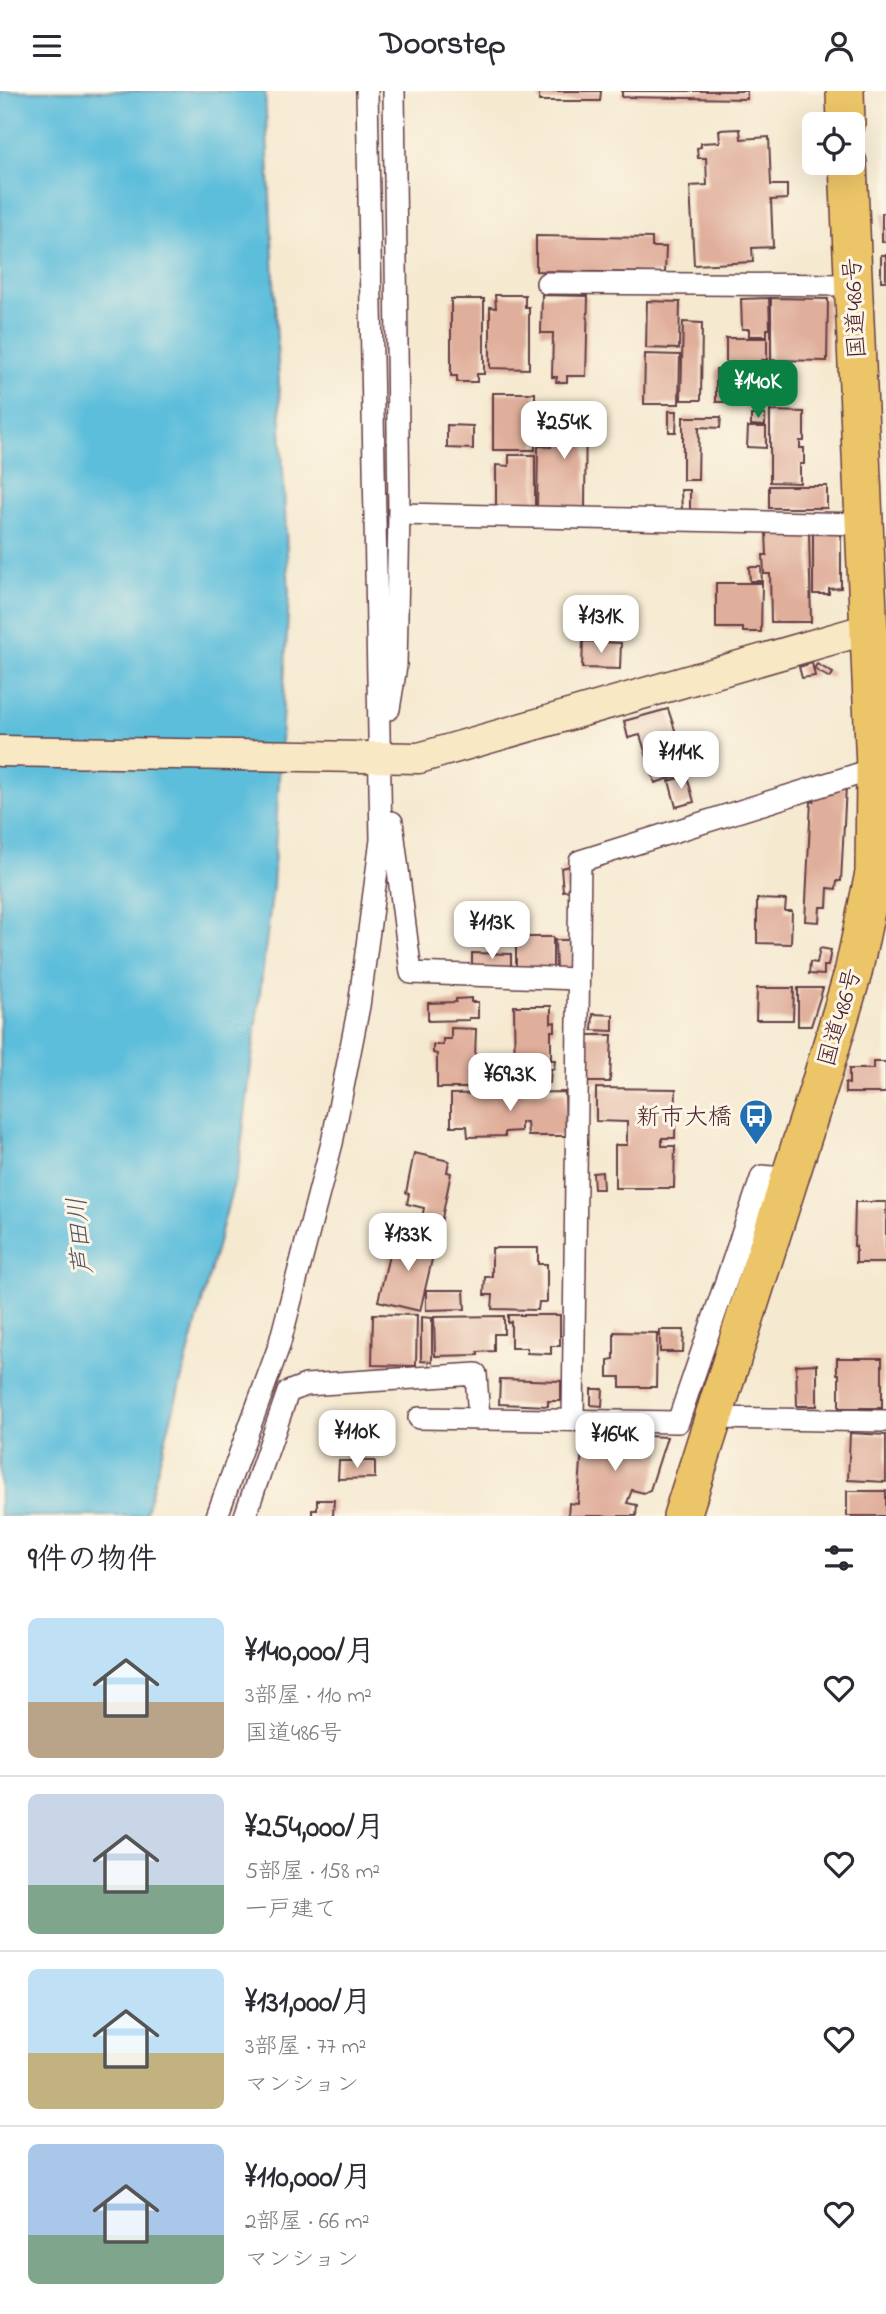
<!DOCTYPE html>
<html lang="ja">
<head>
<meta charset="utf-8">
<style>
	body { margin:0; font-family:"Indie Flower","Klee One",sans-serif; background:#f7f7f7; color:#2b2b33; height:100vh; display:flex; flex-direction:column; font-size:26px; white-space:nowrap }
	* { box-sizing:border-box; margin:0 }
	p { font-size:23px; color:#7c7c81 }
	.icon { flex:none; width:38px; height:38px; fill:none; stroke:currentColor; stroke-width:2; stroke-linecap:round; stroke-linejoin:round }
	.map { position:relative; height:1425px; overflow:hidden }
	.drawer { display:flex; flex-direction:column; background:#fff; flex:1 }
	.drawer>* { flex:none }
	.controls { position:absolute; left:802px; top:21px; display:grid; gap:14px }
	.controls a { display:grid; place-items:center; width:63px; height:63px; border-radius:10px; background:#fff; box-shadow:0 7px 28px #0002; font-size:35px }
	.price { position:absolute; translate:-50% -60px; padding:0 16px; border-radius:14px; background:#fff; color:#222; font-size:23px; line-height:46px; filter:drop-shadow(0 2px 4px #0008) }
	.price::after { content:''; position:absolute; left:50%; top:42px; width:21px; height:16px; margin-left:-10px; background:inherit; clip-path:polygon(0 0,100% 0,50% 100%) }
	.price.on { background:#0b8043; color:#fff }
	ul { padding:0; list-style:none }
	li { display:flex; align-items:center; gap:21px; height:175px; padding:0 28px }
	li+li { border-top:2px solid #e1e1e2 }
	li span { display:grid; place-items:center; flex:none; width:196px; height:140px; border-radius:10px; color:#555 }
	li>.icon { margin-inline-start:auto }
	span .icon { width:84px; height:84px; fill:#fffc; stroke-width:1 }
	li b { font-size:30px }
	h2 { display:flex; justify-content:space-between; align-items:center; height:84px; padding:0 28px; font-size:30px }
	header { display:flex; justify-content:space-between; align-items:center; height:91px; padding:0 28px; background:#fff; font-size:32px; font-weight:800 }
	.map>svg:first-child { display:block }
	.water { fill:#5dbedb; stroke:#546e83; stroke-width:2 }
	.building { fill:#e0af9b }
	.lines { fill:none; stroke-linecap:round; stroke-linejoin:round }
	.street-casing { stroke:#643d44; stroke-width:24 }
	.secondary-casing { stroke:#643d44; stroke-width:33 }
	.highway-casing { stroke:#643d44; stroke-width:40 }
	.street { stroke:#fff; stroke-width:21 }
	.secondary { stroke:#f8e8c3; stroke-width:30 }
	.highway { stroke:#edc569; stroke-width:37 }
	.labels { text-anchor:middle; stroke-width:6; stroke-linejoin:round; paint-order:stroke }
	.street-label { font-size:24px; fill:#4a1f2b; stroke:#fcf5e5 }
	.poi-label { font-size:24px; fill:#4a1f2b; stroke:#fcf5e5; text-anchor:end }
	.water-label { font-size:26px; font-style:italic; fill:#515769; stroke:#fcf5e5 }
</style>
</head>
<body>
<header><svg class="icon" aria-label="menu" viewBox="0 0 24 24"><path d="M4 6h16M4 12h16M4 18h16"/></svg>Doorstep<svg class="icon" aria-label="person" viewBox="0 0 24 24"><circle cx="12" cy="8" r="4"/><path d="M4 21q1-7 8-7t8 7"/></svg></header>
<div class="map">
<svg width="886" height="1425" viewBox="0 0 886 1425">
	<rect width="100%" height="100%" fill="#fcf5e5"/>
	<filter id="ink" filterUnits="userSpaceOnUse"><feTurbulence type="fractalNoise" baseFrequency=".0143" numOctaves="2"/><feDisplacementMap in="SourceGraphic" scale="14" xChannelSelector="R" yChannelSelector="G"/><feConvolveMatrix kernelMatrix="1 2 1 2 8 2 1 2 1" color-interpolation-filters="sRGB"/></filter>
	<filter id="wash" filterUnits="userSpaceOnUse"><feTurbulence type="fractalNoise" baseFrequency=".00686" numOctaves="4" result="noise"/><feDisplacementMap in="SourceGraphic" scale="28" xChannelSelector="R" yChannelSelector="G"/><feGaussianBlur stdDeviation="1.57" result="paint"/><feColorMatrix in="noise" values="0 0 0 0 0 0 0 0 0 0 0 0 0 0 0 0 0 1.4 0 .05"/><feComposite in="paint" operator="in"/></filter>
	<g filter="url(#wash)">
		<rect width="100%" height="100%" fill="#f5e9d0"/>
		<path class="water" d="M0 0H265L289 504 273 795 239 1073 145 1425H0Z"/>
		<g id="blocks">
			<g class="building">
				<path d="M539 0H601L600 10H539Z"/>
				<path d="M622 0H747V8L622 6Z"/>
				<path d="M740 38 741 48 769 46 771 94H787V108L771 109 773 156 752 157 753 171 694 174 690 95 707 94 706 67H698L697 57 701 56V52L720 51 719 39Z"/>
				<rect x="882" y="122" width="4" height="29"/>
				<path d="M536 145 652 147V156H666L665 182 536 180Z"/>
				<rect x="881" y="164" width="5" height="26"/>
				<path d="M495 204H525V216H529V278L490 277V216L496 217Z"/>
				<path d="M542 204 588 205 586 285H567V291H556L557 286H552L553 242H541Z"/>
				<path d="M769 207 770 238H767V245H749V238H742L741 208Z"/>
				<path d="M771 207 828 208 827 270 771 269Z"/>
				<path d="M451 208H484V283H477V291H457V285H451Z"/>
				<path d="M647 210 680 211 679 258 646 257Z"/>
				<path d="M683 231 702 232 701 309H681Z"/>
				<path d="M726 247H767V269H762L763 311H716V278H726Z"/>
				<path d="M645 263 680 264 679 313H644Z"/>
				<rect x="493" y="302" width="42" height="57"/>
				<path d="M552 314 586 315 585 418 537 417 538 355 551 356Z"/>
				<path d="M669 320H677L676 341H669Z"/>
				<path d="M770 320 804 321V350H800V357H804V373H800V392L770 391Z"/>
				<path d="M751 324H765V335L751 334Z"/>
				<path d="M683 326H721L720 337 699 336 698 389H683Z"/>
				<path d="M447 334 473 335V358L447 357Z"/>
				<path d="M748 336H766V357L747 356Z"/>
				<path d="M509 364H535V418H496V374L509 375Z"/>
				<rect x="769" y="395" width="58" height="22"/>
				<path d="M681 399H690V419H682Z"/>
				<path d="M809 440 811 531H771L770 483H764L763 464H767L766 441Z"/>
				<path d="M813 440H841V497L829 498V503H813Z"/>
				<path d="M749 476H761L762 490H750Z"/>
				<path d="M716 492H762L761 541H743V537H716Z"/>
				<path d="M583 550 621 552 620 578 582 577Z"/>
				<path d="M812 572 815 585 802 587 799 576Z"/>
				<path d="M817 573 833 582 830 587 814 578Z"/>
				<path d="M668 618 689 681 655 692 640 644 628 647 624 630Z"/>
				<path d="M687 685 694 711 676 716 669 690Z"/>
				<path d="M846 695 841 790H837L836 798 828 797 827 816H820L819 831 805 830 811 710 814 711 815 704Z"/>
				<path d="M570 775 573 799 563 800 561 777Z"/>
				<path d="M757 808 786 809 785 820H792L791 853 757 852Z"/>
				<rect x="516" y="846" width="37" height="32"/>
				<path d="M555 849H572L573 878 556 879Z"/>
				<path d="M820 857 831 859 828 875H824V884L809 883 810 871 817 872Z"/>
				<path d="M472 862 511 863V879L472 878Z"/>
				<path d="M757 897H794L793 929H756Z"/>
				<path d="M798 897H823L811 935H798Z"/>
				<path d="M471 907V911H478V927H469V929L428 930V912L456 911V908Z"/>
				<path d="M514 915H551V932L555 931V940H551V969H555L554 978H551L550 992H515Z"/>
				<path d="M593 923 613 924V940L592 939Z"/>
				<path d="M451 937 476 938 474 997H437V963L433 962V954H443V948H451Z"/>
				<path d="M588 944H612L610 991H586Z"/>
				<path d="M873 971H886V1002H845V992L849 993V978H873Z"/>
				<path d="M596 997 676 998 675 1047H662V1055H675L674 1097H615V1054H627V1031L596 1030Z"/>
				<path d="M565 1001 566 1045H528L527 1031H521V1040L505 1041V1045L468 1046 467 1035H451V1003Z"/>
				<path d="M414 1062 449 1070 447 1081 451 1082 441 1132 422 1127 424 1117 407 1113 409 1103 406 1102Z"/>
				<path d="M602 1081 603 1098H594L593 1082Z"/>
				<path d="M855 1111H886V1172H856V1155H854Z"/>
				<path d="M414 1142 437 1147 420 1220 378 1210 392 1152 411 1157Z"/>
				<path d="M492 1157H538V1173H547V1211H539L538 1219 492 1218 493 1204H484L485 1186H492Z"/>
				<path d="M426 1199H464L465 1218 426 1219Z"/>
				<path d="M373 1223 417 1224 416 1275 372 1274Z"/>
				<path d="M508 1224H560V1255H551V1263L527 1262V1257H511V1231L508 1232Z"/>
				<path d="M504 1225V1243H494V1260L478 1261V1264L435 1265 434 1226Z"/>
				<path d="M421 1226 432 1227V1271L421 1270Z"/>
				<path d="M660 1239H684L683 1261H660Z"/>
				<path d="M614 1241 657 1242 656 1296H620V1286H608V1269L614 1268Z"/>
				<path d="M837 1267H882V1317H839V1283H837Z"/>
				<path d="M817 1273V1315H797L796 1274Z"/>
				<path d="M500 1288 561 1290V1310H548V1315L499 1313Z"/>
				<path d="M591 1298H603L602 1315 591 1314Z"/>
				<path d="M583 1342 667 1346 650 1399 644 1402 632 1399 627 1412 637 1414 636 1425H568L569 1412 578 1413Z"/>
				<path d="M850 1342 886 1344V1391L848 1389Z"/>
				<path d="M339 1370H375V1387L338 1388Z"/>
				<rect x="847" y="1400" width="39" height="25"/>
				<path d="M317 1409H334L333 1425H312V1419H317Z"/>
			</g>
		</g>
	</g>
	<g filter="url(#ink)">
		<use href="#blocks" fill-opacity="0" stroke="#643d44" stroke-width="2"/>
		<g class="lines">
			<g class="street-casing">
				<g id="street">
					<path d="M547 192 853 194"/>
					<path d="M399 423 863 433"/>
					<path d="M389 618 396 575 399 423 394 0"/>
					<path d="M392 731 411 882 578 888"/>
					<path d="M419 1327 678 1331 762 1085 790 1088"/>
					<path d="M713 1327 886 1330"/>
					<path d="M573 1328 580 770 884 675"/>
					<path d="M217 1425 279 1255 332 1052 359 915 381 749 367 0"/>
					<path d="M245 1425 288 1301 306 1294 476 1283 479 1328"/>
				</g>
			</g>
			<g class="secondary-casing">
				<path id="secondary" d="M0 660 419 667 868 538"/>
			</g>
			<g class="highway-casing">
				<g id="highway">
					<path d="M845 0 846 33"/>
					<path d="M682 1425 822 986 853 882 874 782 875 677 848 72"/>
				</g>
			</g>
			<use href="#street" class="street"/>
			<use href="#secondary" class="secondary"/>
			<use href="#highway" class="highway"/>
		</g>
	</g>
	<defs>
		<g id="bus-pin" transform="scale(1.75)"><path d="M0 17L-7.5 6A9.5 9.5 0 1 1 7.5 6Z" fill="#1f6fb2" stroke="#fcf5e5"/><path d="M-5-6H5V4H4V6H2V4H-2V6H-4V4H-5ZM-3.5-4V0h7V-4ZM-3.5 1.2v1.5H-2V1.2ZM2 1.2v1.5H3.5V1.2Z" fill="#fff"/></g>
	</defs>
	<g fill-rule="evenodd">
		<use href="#bus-pin" x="756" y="1025"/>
	</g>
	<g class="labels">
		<g class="street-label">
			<text transform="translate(854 217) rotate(-93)" y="8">国道486号</text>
			<text transform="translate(839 926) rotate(-74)" y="8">国道486号</text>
		</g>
		<g class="poi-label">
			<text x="732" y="1033">新市大橋</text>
		</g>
		<g class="water-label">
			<text transform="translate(79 1145) rotate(-95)" y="9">芦田川</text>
		</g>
	</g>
</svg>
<div class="controls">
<a><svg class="icon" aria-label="locate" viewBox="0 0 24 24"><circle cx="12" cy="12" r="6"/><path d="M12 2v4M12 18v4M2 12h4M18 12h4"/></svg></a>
</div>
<b class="price on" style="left:758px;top:329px">¥140K</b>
<b class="price" style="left:564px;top:370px">¥254K</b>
<b class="price" style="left:601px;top:564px">¥131K</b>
<b class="price" style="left:681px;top:700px">¥114K</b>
<b class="price" style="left:492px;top:870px">¥113K</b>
<b class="price" style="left:510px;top:1022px">¥69.3K</b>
<b class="price" style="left:408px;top:1182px">¥133K</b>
<b class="price" style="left:357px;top:1379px">¥110K</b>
<b class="price" style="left:615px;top:1382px">¥164K</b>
</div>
<section class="drawer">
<h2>9件の物件<svg class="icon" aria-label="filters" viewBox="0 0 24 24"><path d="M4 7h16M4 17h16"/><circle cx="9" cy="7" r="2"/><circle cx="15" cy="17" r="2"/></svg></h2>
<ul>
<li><span style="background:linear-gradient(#bfe0f5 60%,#b9a48a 0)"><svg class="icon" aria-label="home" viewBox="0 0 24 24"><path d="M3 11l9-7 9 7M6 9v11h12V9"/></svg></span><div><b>¥140,000/月</b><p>3部屋 · 110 m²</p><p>国道486号</p></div><svg class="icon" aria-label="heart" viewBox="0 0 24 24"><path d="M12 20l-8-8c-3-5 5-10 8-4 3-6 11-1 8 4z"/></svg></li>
<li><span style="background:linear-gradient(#c9d6e8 65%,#7fa58c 0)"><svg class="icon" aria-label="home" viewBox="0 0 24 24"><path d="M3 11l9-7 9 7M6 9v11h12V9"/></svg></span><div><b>¥254,000/月</b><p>5部屋 · 158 m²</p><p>一戸建て</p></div><svg class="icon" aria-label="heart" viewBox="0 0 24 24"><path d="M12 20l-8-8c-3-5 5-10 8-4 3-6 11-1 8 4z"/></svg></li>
<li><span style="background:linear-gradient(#bfe0f5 60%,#c2b280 0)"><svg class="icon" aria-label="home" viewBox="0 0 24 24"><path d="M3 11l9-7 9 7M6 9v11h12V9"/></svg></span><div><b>¥131,000/月</b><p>3部屋 · 77 m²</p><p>マンション</p></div><svg class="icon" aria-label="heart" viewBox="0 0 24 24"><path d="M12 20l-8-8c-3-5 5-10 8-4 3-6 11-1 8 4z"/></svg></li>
<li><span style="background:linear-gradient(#a9c7e8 65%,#7fa58c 0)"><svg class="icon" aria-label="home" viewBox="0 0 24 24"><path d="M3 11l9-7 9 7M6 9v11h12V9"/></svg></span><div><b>¥110,000/月</b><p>2部屋 · 66 m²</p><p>マンション</p></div><svg class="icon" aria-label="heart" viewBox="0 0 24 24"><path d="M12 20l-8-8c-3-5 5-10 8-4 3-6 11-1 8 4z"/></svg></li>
</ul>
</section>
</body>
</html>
